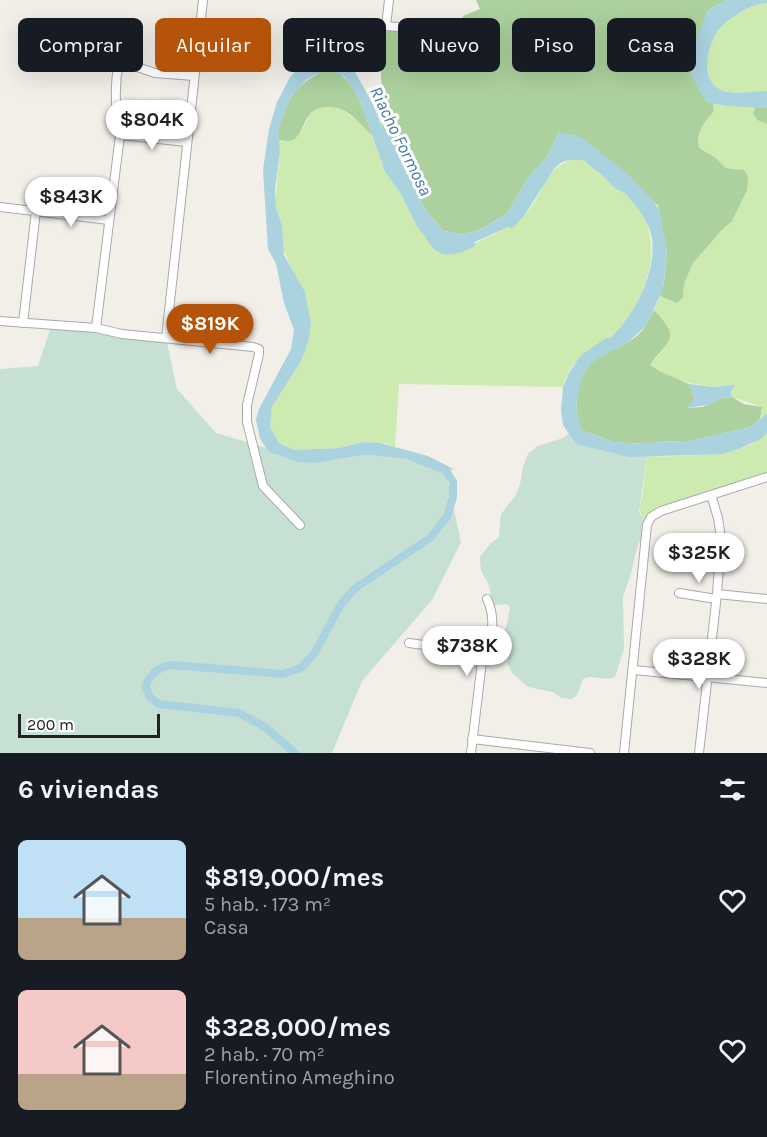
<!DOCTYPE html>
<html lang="es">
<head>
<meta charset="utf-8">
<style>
	body { margin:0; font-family:Karla,sans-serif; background:#242831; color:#f1f3f6; height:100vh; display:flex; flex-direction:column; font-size:22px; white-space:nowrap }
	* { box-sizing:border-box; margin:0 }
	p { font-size:20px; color:#9ea1a6 }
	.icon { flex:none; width:33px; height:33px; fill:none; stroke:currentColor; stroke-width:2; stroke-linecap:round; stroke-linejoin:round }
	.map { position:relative; height:753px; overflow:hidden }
	.side { display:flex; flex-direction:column; background:#171b24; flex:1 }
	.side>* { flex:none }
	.hud { position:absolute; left:18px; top:18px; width:732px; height:54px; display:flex; gap:12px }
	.scale { position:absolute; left:18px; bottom:15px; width:142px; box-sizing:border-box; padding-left:6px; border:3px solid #222; border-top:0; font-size:16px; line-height:21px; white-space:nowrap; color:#222; -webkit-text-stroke:4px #fff; paint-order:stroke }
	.price { position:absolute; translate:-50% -51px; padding:0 14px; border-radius:21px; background:#fff; color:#222; font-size:20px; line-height:39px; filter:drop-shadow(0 2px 3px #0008) }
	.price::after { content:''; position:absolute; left:50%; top:36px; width:18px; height:14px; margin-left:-9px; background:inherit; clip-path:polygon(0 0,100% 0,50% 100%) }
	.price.active { background:#b45309; color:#fff }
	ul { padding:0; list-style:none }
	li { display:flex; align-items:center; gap:18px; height:150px; padding:0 18px }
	li span { display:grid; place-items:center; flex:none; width:168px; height:120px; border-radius:9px; color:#555 }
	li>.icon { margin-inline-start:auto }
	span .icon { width:72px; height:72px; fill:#fffc; stroke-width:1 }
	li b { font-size:26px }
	h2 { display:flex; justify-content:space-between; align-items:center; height:72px; padding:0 18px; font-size:26px }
	.pill { padding:0 21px; border-radius:9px; background:#171b24; box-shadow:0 6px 24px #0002; font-size:21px; line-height:54px }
	.pill.active { background:#b45309; color:#fff }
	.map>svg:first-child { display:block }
	.grass { fill:#cdebb0 }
	.forest { fill:#add19e }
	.wetland { fill:#c6e0d4 }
	.water { fill:#aad3df }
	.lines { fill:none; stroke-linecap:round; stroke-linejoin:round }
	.river { stroke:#aad3df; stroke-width:8 }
	.minor-casing { stroke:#a9a9a9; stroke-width:10 }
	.minor { stroke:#fff; stroke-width:8 }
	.labels { text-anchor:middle; stroke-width:6; stroke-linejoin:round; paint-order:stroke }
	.water-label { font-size:18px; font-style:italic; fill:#4a7aab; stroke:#fff }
</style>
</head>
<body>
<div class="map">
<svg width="767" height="753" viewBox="0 0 767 753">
	<rect width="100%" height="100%" fill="#f2efe9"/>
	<g class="grass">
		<path d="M767 3V91C753 90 735 96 721 90 699 81 706 44 719 29 731 17 750 4 767 3Z"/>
		<path d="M713 103 755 107 753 115 757 120 767 124V413L760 419 762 407 732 397 731 392 734 386C702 388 676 383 650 365L663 350V320L654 310 660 296 677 303 684 291V284L693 263 715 237 727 226 739 169 726 168 716 158 699 149C696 131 704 123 714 111Z"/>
		<path d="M333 106 340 108 359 122 372 135 385 172 401 194 416 225 421 231 428 235 441 250C445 251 451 252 455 251 465 249 519 223 525 215 547 190 543 165 581 157 594 170 610 179 624 192 653 219 657 248 645 284 639 301 627 323 613 335 591 355 574 351 563 387L399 384 395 447 384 443 363 442 339 448 294 450 279 443 270 427 272 407 301 361 309 340 311 323 305 292 295 276 283 249 282 225 275 203 280 151 278 139 285 142C290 139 298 136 301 131 314 112 305 107 333 106Z"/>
		<path d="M767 433V477L661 511 647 525 642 517 639 507 642 499 647 456C664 457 679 456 695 455 721 453 747 452 767 433Z"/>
	</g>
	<g class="forest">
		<path d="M476 0H726L707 11 706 102 713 103 714 111C704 123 696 131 699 148L716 158 726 168 744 170 748 176 747 190 732 221 720 232 693 263 684 284 683 298 677 303 660 296 664 283 667 252 658 206 640 188 559 132 547 157 528 178 507 214 477 231 464 234 443 231 423 206 394 143 382 127 379 102 382 93 381 74 386 26 443 31 459 35 463 16 480 9Z"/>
		<path d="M329 69C353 74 366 114 372 135 364 128 357 119 348 113 341 108 334 106 325 107 298 107 307 152 278 139 277 108 300 78 329 69Z"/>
		<path d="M755 107 767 108V124L757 120 753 114Z"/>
		<path d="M654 310C681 339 670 338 650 365L661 372 689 384 695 399 687 408 703 407 723 398 732 397 744 404 762 407 760 419 751 427 685 442 660 441 646 444 613 442 581 430C572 403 575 370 602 355 616 348 631 343 642 331 647 325 650 317 654 310Z"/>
	</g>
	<g class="wetland">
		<path d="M52 323 166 338 177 389 216 433 291 455 373 450 445 469 461 542 432 600 362 681 332 753H0V369L38 366Z"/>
		<path d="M574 429 647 456 639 512 647 525 637 548 631 573 623 597 624 649 615 677C605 682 594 674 583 679L577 695 572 699 561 698 553 692 528 687 512 673 507 663 511 647 504 637 510 608 507 604 495 605C490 598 491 593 489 586 484 572 480 576 480 557L490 544 499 537 501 514 516 495 520 484 523 467 528 454 538 446 563 438Z"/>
	</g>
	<g class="water">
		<path d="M726 0H767V3C750 4 731 17 719 29 707 44 699 81 721 90 735 96 753 90 767 91V108L728 106 706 102 692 76 688 63 707 11Z"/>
		<path d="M317 53 330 55 342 59 354 70 373 104 382 127 394 143 423 206 443 231 464 234 477 231 507 214 528 178 547 157 559 132 581 137 629 175 654 202 660 212 667 252 663 289 646 326 626 344 596 359 587 368 581 378 576 405 581 430 613 442 645 444 660 441 685 442 751 427 767 413V433L761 439 739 449 722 454 629 457 580 445 574 441 563 425 561 411 563 387 569 373 580 356 606 338H610C635 316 659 267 651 234 647 219 636 206 627 195 623 191 619 191 615 188 610 184 607 179 602 175 596 170 590 166 584 160 570 161 566 157 554 169L524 216 513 228 508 227 455 251 435 245 428 235 421 232 416 225 401 194 385 172 361 103 345 77 329 69 314 75 306 80 291 97 278 130 280 151 275 190 276 207 282 225 284 255 305 292 311 323 309 340 301 361 272 407 270 427 279 443 294 450 339 448 363 442 380 443 428 456 453 469 444 474 407 459 372 455H361L315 463 299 462 269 452 260 439 256 419 259 409 291 349 294 330 284 303 276 264 268 249 263 170 269 129 277 102 290 77 305 61Z"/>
		<path d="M689 384 715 387 735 385 731 392 732 397 723 398 709 405 686 408 695 399Z"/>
	</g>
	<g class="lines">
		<g class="river">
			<path d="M424 226C436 253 446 256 471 244"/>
			<path d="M295 753 265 727 239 713 159 704 150 697 145 686C152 673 157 668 171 665L283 674 301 668 314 654 340 606 354 589 430 538 447 517 453 497V482L445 469 440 467"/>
		</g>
		<g class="minor-casing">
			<g id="minor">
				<path d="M389 0 386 26 443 31"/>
				<path d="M120 135 187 142"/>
				<path d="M0 207 109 220"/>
				<path d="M0 321 96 328 122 334 253 347 259 349V354L247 405V422L263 486 300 525"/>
				<path d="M23 323 36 211"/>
				<path d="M96 328 120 135C115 110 114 86 119 61L155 73 194 76"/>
				<path d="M166 338 203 0"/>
				<path d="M679 593 716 599"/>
				<path d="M717 594 767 599"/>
				<path d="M409 643 483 653"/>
				<path d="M634 670 767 683"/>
				<path d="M472 739 590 753"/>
				<path d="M471 753 483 653C494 638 495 615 487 599"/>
				<path d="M624 753 647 525 651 517 661 511 767 477"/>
				<path d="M699 753 717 594 721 538 718 518 711 495"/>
			</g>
		</g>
		<use href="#minor" class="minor"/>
	</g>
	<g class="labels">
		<g class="water-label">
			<text transform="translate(401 141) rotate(64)" y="6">Riacho Formosa</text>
		</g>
	</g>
</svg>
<div class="scale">200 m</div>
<b class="price" style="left:152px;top:151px">$804K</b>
<b class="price" style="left:71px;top:228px">$843K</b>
<b class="price active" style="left:210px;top:355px">$819K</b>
<b class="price" style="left:699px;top:584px">$325K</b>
<b class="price" style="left:467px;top:677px">$738K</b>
<b class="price" style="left:699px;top:690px">$328K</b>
<div class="hud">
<a class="pill">Comprar</a>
<a class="pill active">Alquilar</a>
<a class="pill">Filtros</a>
<a class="pill">Nuevo</a>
<a class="pill">Piso</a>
<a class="pill">Casa</a>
</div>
</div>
<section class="side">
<h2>6 viviendas<svg class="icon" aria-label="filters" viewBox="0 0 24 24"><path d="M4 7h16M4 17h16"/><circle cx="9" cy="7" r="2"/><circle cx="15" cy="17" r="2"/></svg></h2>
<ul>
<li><span style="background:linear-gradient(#bfe0f5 65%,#b9a48a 0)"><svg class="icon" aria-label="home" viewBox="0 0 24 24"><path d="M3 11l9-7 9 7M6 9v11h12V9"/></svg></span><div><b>$819,000/mes</b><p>5 hab. · 173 m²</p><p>Casa</p></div><svg class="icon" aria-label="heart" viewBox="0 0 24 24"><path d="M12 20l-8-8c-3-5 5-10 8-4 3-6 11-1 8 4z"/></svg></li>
<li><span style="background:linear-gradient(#f6c9c9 70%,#b9a48a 0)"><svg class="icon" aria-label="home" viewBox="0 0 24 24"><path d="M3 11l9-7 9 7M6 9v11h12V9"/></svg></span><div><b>$328,000/mes</b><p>2 hab. · 70 m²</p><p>Florentino Ameghino</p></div><svg class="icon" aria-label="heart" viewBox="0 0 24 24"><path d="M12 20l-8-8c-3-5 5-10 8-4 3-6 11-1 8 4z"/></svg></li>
</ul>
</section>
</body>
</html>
